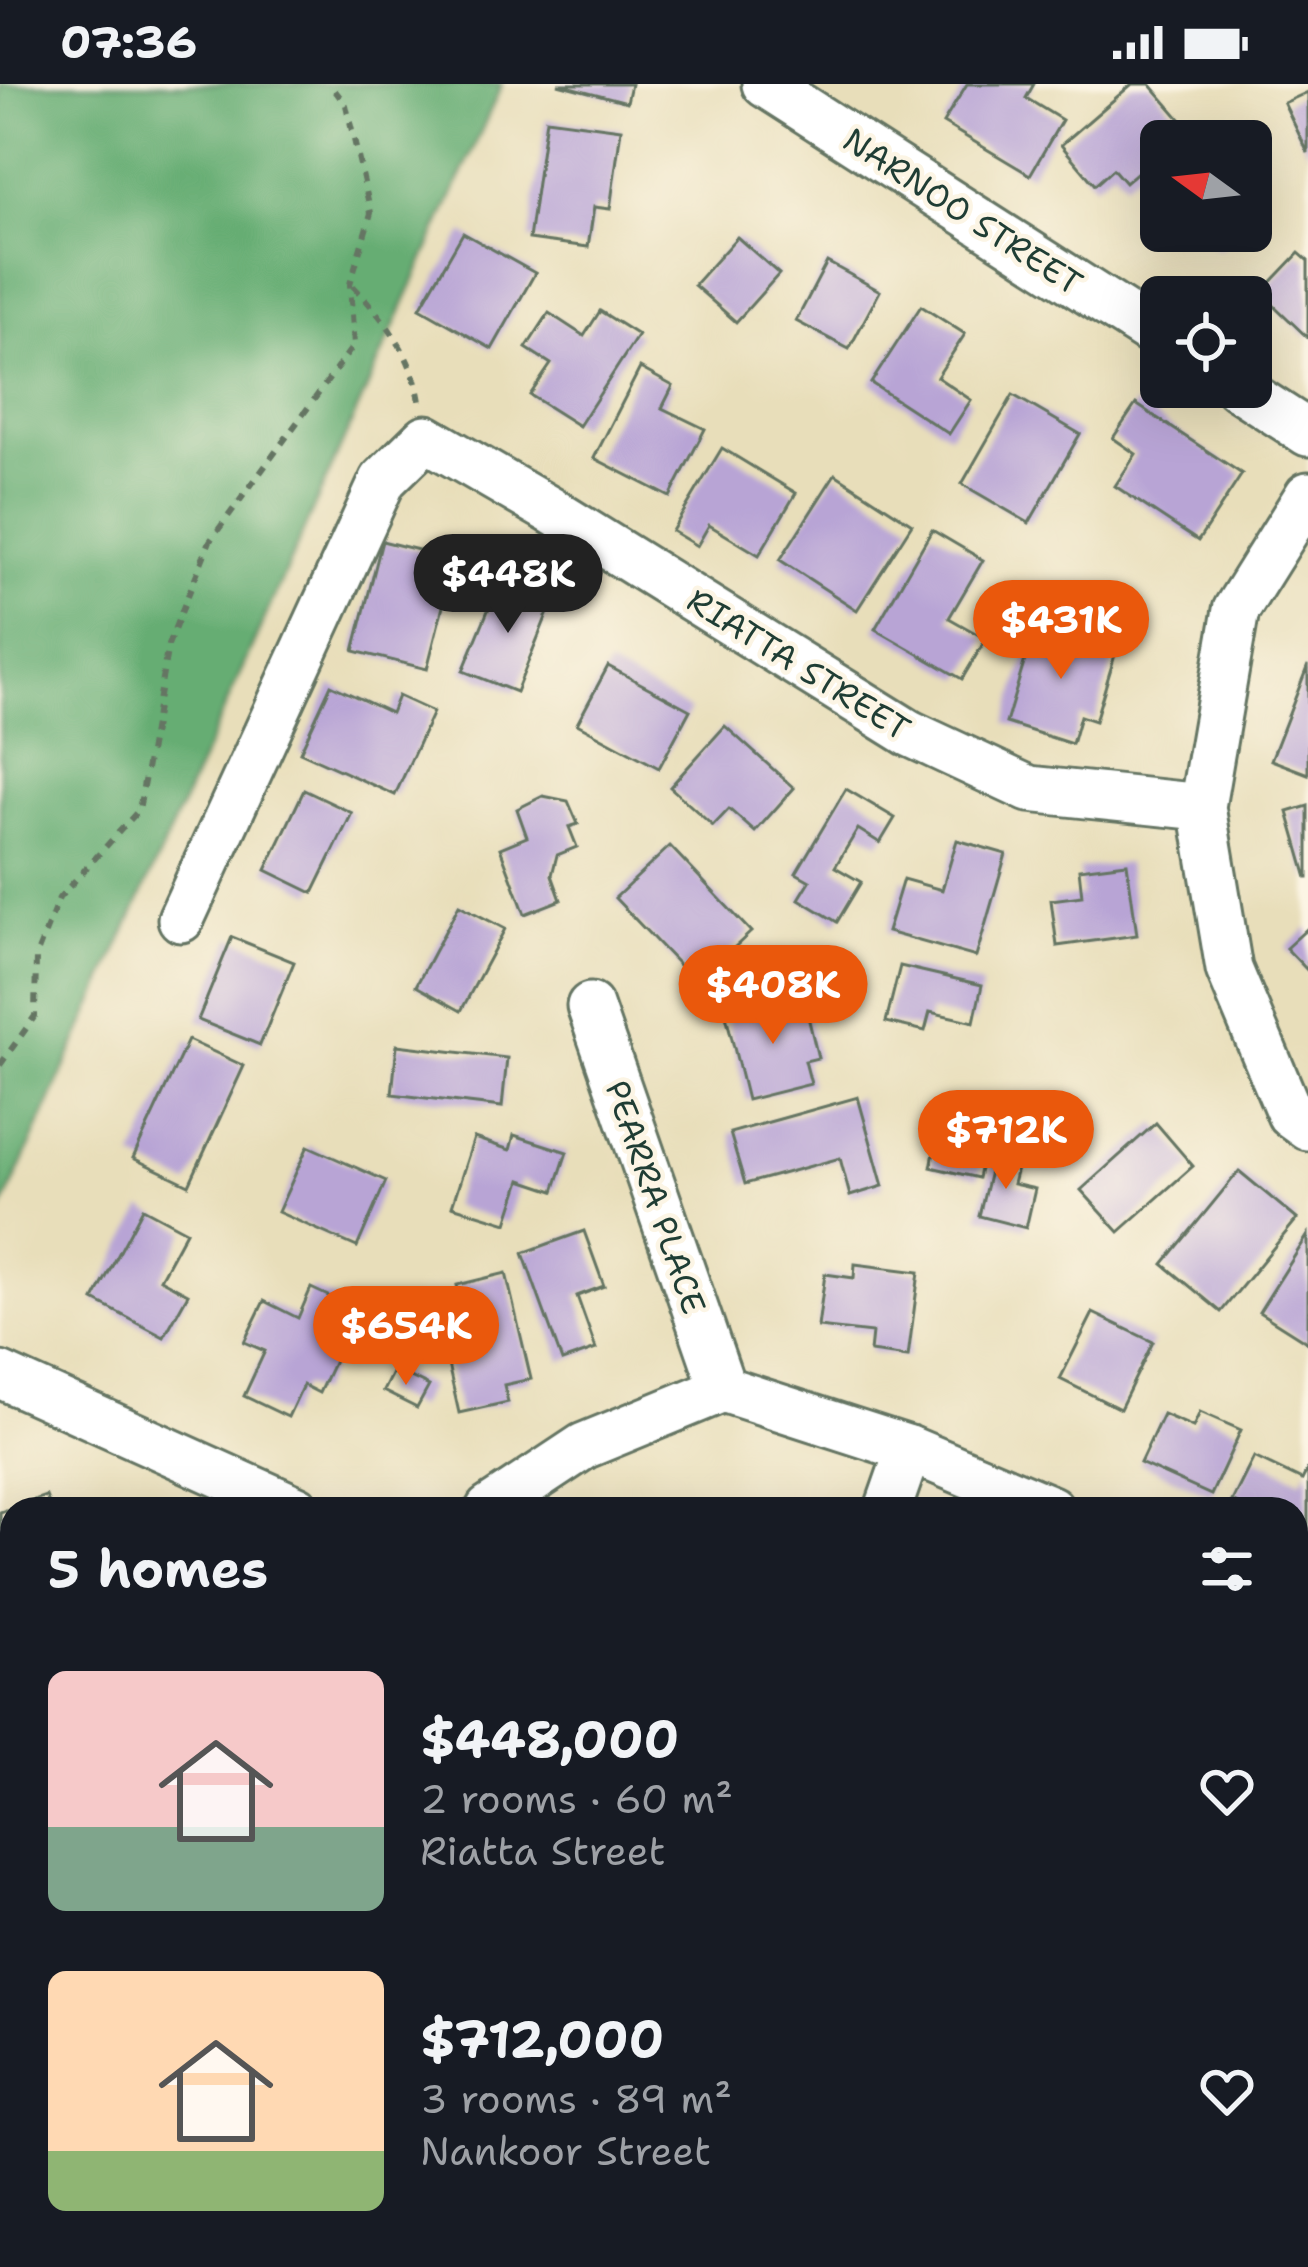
<!DOCTYPE html>
<html lang="en">
<head>
<meta charset="utf-8">
<style>
	body { margin:0; font-family:"Shantell Sans",sans-serif; background:#20242c; color:#f1f3f6; height:100vh; display:flex; flex-direction:column; font-size:45px; white-space:nowrap }
	* { box-sizing:border-box; margin:0 }
	p { font-size:39px; color:#9ea1a6 }
	.icon { flex:none; width:66px; height:66px; fill:none; stroke:currentColor; stroke-width:2; stroke-linecap:round; stroke-linejoin:round }
	.map { position:relative; flex:1; overflow:hidden }
	.side { position:absolute; left:0px; top:1413px; width:1308px; height:771px; display:flex; flex-direction:column; background:#171b24; border-radius:36px 36px 0 0; box-shadow:0 12px 48px #0002 }
	.side>* { flex:none }
	.needle { width:78px; rotate:285deg }
	.tools { position:absolute; left:1140px; top:36px; display:grid; gap:24px }
	.tools a { display:grid; place-items:center; width:132px; height:132px; border-radius:18px; background:#171b24; box-shadow:0 12px 48px #0002; font-size:60px }
	.price { position:absolute; translate:-50% -102px; padding:0 27px; border-radius:42px; background:#ea580c; color:#fff; font-size:39px; line-height:78px; filter:drop-shadow(0 3px 6px #0008) }
	.price::after { content:''; position:absolute; left:50%; top:72px; width:36px; height:27px; margin-left:-18px; background:inherit; clip-path:polygon(0 0,100% 0,50% 100%) }
	.price.current { background:#222; color:#fff }
	ul { padding:0; list-style:none }
	li { display:flex; align-items:center; gap:36px; height:300px; padding:0 48px }
	li span { display:grid; place-items:center; flex:none; width:336px; height:240px; border-radius:18px; color:#555 }
	li>.icon { margin-inline-start:auto }
	span .icon { width:144px; height:144px; fill:#fffc; stroke-width:1 }
	li b { font-size:51px }
	h2 { display:flex; justify-content:space-between; align-items:center; height:144px; padding:0 48px; font-size:51px }
	.status { display:flex; justify-content:space-between; align-items:center; height:84px; padding:0 60px; background:#171b24; direction:ltr }
	.status svg { height:33px; fill:currentColor }
	.map>svg:first-child { display:block }
	.forest { fill:#66ad73; stroke:#427554; stroke-width:3 }
	.building { fill:#b8a4d5 }
	.lines { fill:none; stroke-linecap:round; stroke-linejoin:round }
	.minor-casing { stroke:#657563; stroke-width:51 }
	.path { stroke:#657563; stroke-width:6; stroke-dasharray:9 9; stroke-linecap:butt }
	.minor { stroke:#fff; stroke-width:45 }
	.labels { text-anchor:middle; stroke-width:9; stroke-linejoin:round; paint-order:stroke }
	.street-label { font-size:33px; fill:#1f3d34; stroke:#fcf5e5 }
</style>
</head>
<body>
<div class="status"><b>07:36</b><svg viewBox="0 0 49 12"><path d="M0 12V9h3v3zM5 12V6h3v6zM10 12V3h3v9zM15 12V0h3v12zM26 1h20v11H26zM47 4h2v5h-2z"/></svg></div>
<div class="map">
<svg width="1308" height="2183" viewBox="0 0 1308 2183">
	<rect width="100%" height="100%" fill="#fcf5e5"/>
	<filter id="ink" filterUnits="userSpaceOnUse"><feTurbulence type="fractalNoise" baseFrequency=".00833" numOctaves="2"/><feDisplacementMap in="SourceGraphic" scale="24" xChannelSelector="R" yChannelSelector="G"/><feConvolveMatrix kernelMatrix="1 2 1 2 8 2 1 2 1" color-interpolation-filters="sRGB"/></filter>
	<filter id="wash" filterUnits="userSpaceOnUse"><feTurbulence type="fractalNoise" baseFrequency=".004" numOctaves="4" result="noise"/><feDisplacementMap in="SourceGraphic" scale="48" xChannelSelector="R" yChannelSelector="G"/><feGaussianBlur stdDeviation="2.7" result="paint"/><feColorMatrix in="noise" values="0 0 0 0 0 0 0 0 0 0 0 0 0 0 0 0 0 1.4 0 .05"/><feComposite in="paint" operator="in"/></filter>
	<g filter="url(#wash)">
		<rect width="100%" height="100%" fill="#e8deba"/>
		<g class="forest">
			<path d="M0 0H502L0 1130Z"/>
			<path d="M0 2082 12 2087V2172H203L228 2183H0Z"/>
		</g>
		<g id="blocks">
			<g class="building">
				<path d="M558 0H631L627 18Z"/>
				<path d="M967 0H1034L1026 14 1062 36 1030 91 943 39Z"/>
				<path d="M1132 0H1150L1188 44 1173 57H1161V68L1125 99 1113 85 1095 101 1061 61Z"/>
				<path d="M1308 8V69L1284 19Z"/>
				<path d="M546 35 621 45 610 125 594 123 588 163 529 155Z"/>
				<path d="M1189 147H1231L1220 165Z"/>
				<path d="M463 149 535 189 492 265 420 224Z"/>
				<path d="M737 153 779 190 736 238 694 201Z"/>
				<path d="M1299 169 1308 177V254L1261 209Z"/>
				<path d="M827 178 880 207 849 265 796 237Z"/>
				<path d="M921 222 965 250 937 293 971 316 949 350 871 299Z"/>
				<path d="M600 227 638 251 579 342 530 311 551 280 526 264 549 229 584 252Z"/>
				<path d="M640 284 673 302 662 324 705 345 670 413 594 374Z"/>
				<path d="M1013 311 1080 350 1029 439 962 400Z"/>
				<path d="M1136 320 1242 390 1198 457 1115 402 1136 370 1113 354Z"/>
				<path d="M722 364 796 409 759 471 709 441 697 462 672 447Z"/>
				<path d="M835 390 912 440 857 526 780 476Z"/>
				<path d="M932 446 983 476 949 534 986 555 962 595 875 545Z"/>
				<path d="M382 457 455 475 427 585 354 567Z"/>
				<path d="M501 495 553 516 516 608 463 587Z"/>
				<path d="M1037 536 1118 561 1095 637 1080 632 1072 660 1006 639Z"/>
				<path d="M1308 581V690L1271 676Z"/>
				<path d="M608 582 690 626 659 684 577 640Z"/>
				<path d="M331 601 391 629 398 612 433 628 395 711 300 668Z"/>
				<path d="M725 642 794 704 755 748 729 725 713 742 670 703Z"/>
				<path d="M846 705 895 734 880 759 858 745 835 783 861 798 837 838 799 815 810 797 796 789Z"/>
				<path d="M304 706 352 729 313 809 266 786Z"/>
				<path d="M543 712 568 717 578 740 569 743 577 763 557 771 552 791 561 816 525 830 500 764 527 753 517 725Z"/>
				<path d="M1308 722V794H1307L1288 728Z"/>
				<path d="M957 756 1006 770 976 873 887 848 903 795 942 806Z"/>
				<path d="M670 762 751 848 696 899 615 814Z"/>
				<path d="M1127 779 1137 851 1057 862 1051 816 1082 812 1079 785Z"/>
				<path d="M459 821 505 845 461 927 416 902Z"/>
				<path d="M1308 844V887L1286 864Z"/>
				<path d="M232 853 294 878 260 961 198 936Z"/>
				<path d="M900 882 982 901 974 938 930 928 925 947 886 938Z"/>
				<path d="M803 912 818 974 805 977 811 1000 747 1016 726 931Z"/>
				<path d="M188 956 244 982 189 1101 133 1074Z"/>
				<path d="M397 961 507 974 502 1023 392 1010Z"/>
				<path d="M858 1013 883 1102 850 1112 840 1074 745 1100 730 1049Z"/>
				<path d="M944 1021 992 1032 978 1094 931 1083Z"/>
				<path d="M1156 1039 1193 1082 1119 1148 1081 1106Z"/>
				<path d="M514 1051 567 1068 554 1107 521 1096 507 1139 452 1122 474 1054 510 1066Z"/>
				<path d="M308 1062 386 1097 357 1163 278 1128Z"/>
				<path d="M996 1063 1021 1069 1013 1100 1035 1105 1026 1144 979 1132Z"/>
				<path d="M1239 1087 1297 1135 1221 1228 1163 1180Z"/>
				<path d="M143 1124 186 1147 160 1195 188 1210 164 1253 94 1216Z"/>
				<path d="M584 1147 604 1202 577 1212 596 1265 562 1277 523 1169Z"/>
				<path d="M1308 1151V1259L1259 1228Z"/>
				<path d="M855 1180 919 1188 908 1273 870 1268 872 1249 818 1243 825 1190 854 1194Z"/>
				<path d="M506 1189 531 1295 504 1301 508 1318 459 1329 440 1245 465 1240 457 1201Z"/>
				<path d="M311 1204 358 1226 319 1309 303 1301 288 1333 244 1312 265 1267 244 1258 264 1217 298 1234Z"/>
				<path d="M1093 1229 1153 1258 1120 1325 1060 1295Z"/>
				<path d="M394 1285 429 1302 417 1324 383 1307Z"/>
				<path d="M1200 1328 1241 1346 1211 1411 1140 1379 1163 1330 1193 1343Z"/>
				<path d="M1254 1373 1302 1396 1308 1384V1453L1296 1448V1425H1248L1232 1417Z"/>
				<path d="M46 1412 51 1425H12V1492L0 1496V1428Z"/>
				<path d="M1296 1616 1308 1622V1676L1296 1670Z"/>
				<path d="M7 1856 12 1951 0 1952V1857Z"/>
				<path d="M12 1985V2092L11 2093 0 2055V1988Z"/>
				<path d="M1308 1987V2132L1296 2133V1988Z"/>
				<path d="M312 2172H378L373 2183H337Z"/>
				<path d="M1041 2172H1128L1123 2183H1036Z"/>
				<path d="M1172 2172H1233L1232 2183H1171Z"/>
			</g>
		</g>
	</g>
	<g filter="url(#ink)">
		<use href="#blocks" fill-opacity="0" stroke="#657563" stroke-width="3"/>
		<g class="lines">
			<g class="minor-casing">
				<g id="minor">
					<path d="M765 0 1161 254"/>
					<path d="M1237 303 1308 349"/>
					<path d="M1308 411 1236 526 1202 723 1229 885 1290 1030 1308 1043"/>
					<path d="M181 835 383 396 426 354 552 427 909 649 1029 705 1202 723"/>
					<path d="M590 922 723 1305"/>
					<path d="M0 1291 297 1425"/>
					<path d="M489 1425 584 1362 723 1305 909 1365 1051 1425"/>
					<path d="M888 1425 909 1365"/>
					<path d="M1296 1530 1308 1537"/>
					<path d="M1296 1865 1308 1849"/>
					<path d="M771 2172 795 2183"/>
				</g>
			</g>
			<g class="path">
				<path d="M353 202C385 236 413 271 420 318"/>
				<path d="M0 981 35 932 36 872 59 814 139 726 168 561 210 457 354 261 350 200 371 129 346 21 330 0"/>
			</g>
			<use href="#minor" class="minor"/>
		</g>
	</g>
	<g class="labels">
		<g class="street-label">
			<text transform="translate(963 127) rotate(33)" y="12">NARNOO STREET</text>
			<text transform="translate(799 580) rotate(32)" y="12">RIATTA STREET</text>
			<text transform="translate(656 1113) rotate(71)" y="12">PEARRA PLACE</text>
		</g>
	</g>
</svg>
<div class="tools">
<a><svg class="needle" viewBox="-14 -14 28 28"><path d="M0-13l5 13h-10z" fill="#e53935"/><path d="M0 13l5-13h-10z" fill="#9ea1a6"/></svg></a>
<a><svg class="icon" aria-label="locate" viewBox="0 0 24 24"><circle cx="12" cy="12" r="6"/><path d="M12 2v4M12 18v4M2 12h4M18 12h4"/></svg></a>
</div>
<b class="price current" style="left:508px;top:552px">$448K</b>
<b class="price" style="left:1061px;top:598px">$431K</b>
<b class="price" style="left:773px;top:963px">$408K</b>
<b class="price" style="left:1006px;top:1108px">$712K</b>
<b class="price" style="left:406px;top:1304px">$654K</b>
<section class="side">
<h2>5 homes<svg class="icon" aria-label="filters" viewBox="0 0 24 24"><path d="M4 7h16M4 17h16"/><circle cx="9" cy="7" r="2"/><circle cx="15" cy="17" r="2"/></svg></h2>
<ul>
<li><span style="background:linear-gradient(#f6c9c9 65%,#7fa58c 0)"><svg class="icon" aria-label="home" viewBox="0 0 24 24"><path d="M3 11l9-7 9 7M6 9v11h12V9"/></svg></span><div><b>$448,000</b><p>2 rooms · 60 m²</p><p>Riatta Street</p></div><svg class="icon" aria-label="heart" viewBox="0 0 24 24"><path d="M12 20l-8-8c-3-5 5-10 8-4 3-6 11-1 8 4z"/></svg></li>
<li><span style="background:linear-gradient(#ffd9b3 75%,#8fb573 0)"><svg class="icon" aria-label="home" viewBox="0 0 24 24"><path d="M3 11l9-7 9 7M6 9v11h12V9"/></svg></span><div><b>$712,000</b><p>3 rooms · 89 m²</p><p>Nankoor Street</p></div><svg class="icon" aria-label="heart" viewBox="0 0 24 24"><path d="M12 20l-8-8c-3-5 5-10 8-4 3-6 11-1 8 4z"/></svg></li>
</ul>
</section>
</div>
</body>
</html>
